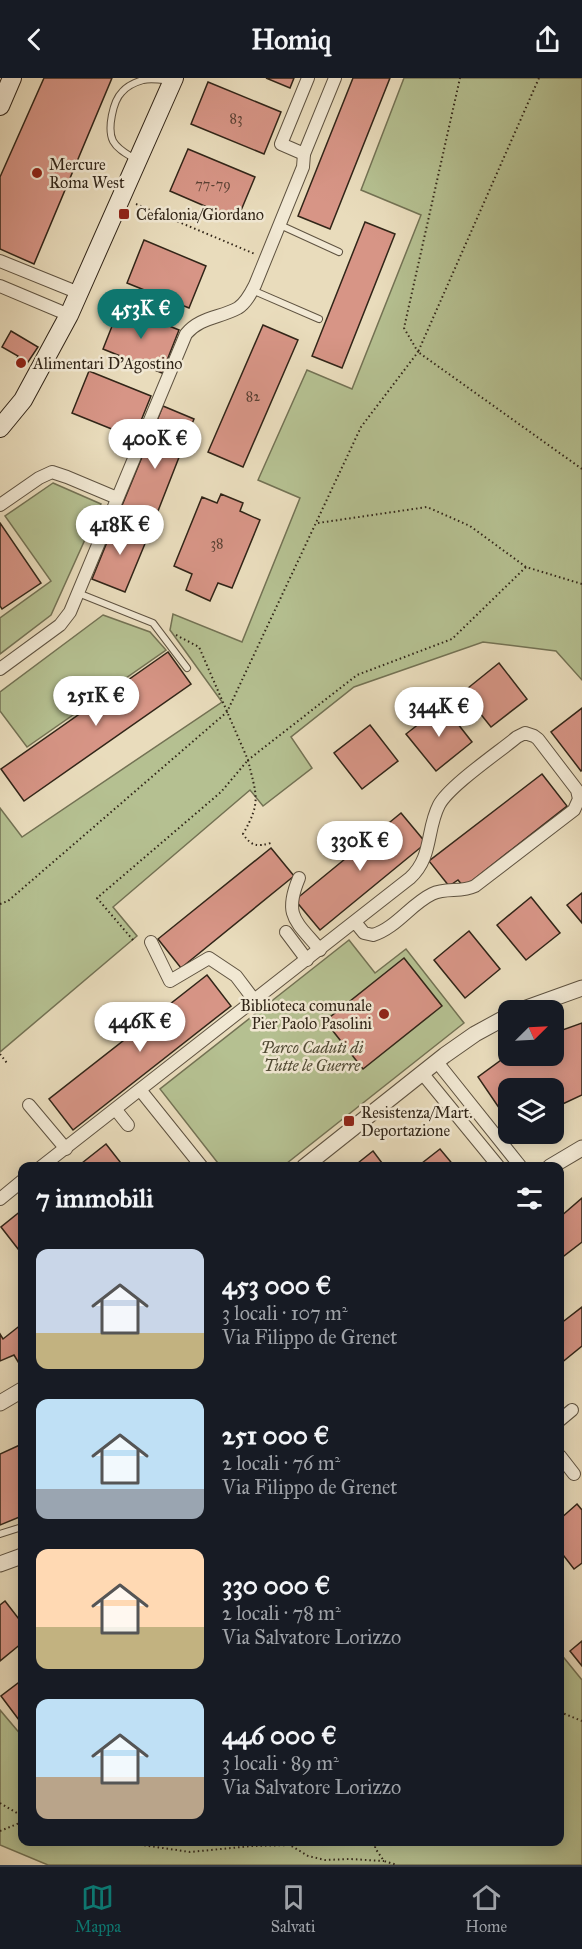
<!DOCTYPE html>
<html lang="it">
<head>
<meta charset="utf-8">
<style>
	body { margin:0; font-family:"IM FELL Great Primer",serif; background:#20242c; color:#f1f3f6; height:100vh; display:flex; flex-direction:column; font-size:22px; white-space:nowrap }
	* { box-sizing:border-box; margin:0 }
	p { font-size:20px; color:#9ea1a6 }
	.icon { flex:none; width:33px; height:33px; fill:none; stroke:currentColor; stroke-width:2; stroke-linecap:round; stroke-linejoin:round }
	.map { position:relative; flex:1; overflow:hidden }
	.side { position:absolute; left:18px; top:1084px; width:546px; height:684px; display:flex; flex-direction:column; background:#171b24; border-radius:12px; box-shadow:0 3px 15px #0003 }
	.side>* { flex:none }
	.needle { width:39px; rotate:66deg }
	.fabs { position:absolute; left:498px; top:922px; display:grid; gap:12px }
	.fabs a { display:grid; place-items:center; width:66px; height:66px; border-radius:12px; background:#171b24; box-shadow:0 3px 15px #0003; font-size:30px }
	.price { position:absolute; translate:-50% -51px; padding:0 14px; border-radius:21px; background:#fff; color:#222; font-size:20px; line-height:39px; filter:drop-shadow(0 2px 3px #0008) }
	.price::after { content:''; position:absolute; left:50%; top:36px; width:18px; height:14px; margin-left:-9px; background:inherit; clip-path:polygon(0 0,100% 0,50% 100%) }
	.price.current { background:#0f766e; color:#fff }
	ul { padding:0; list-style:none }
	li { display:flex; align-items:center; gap:18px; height:150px; padding:0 18px }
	li span { display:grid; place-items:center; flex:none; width:168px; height:120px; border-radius:12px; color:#555 }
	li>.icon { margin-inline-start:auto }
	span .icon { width:72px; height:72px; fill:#fffc; stroke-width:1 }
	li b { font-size:26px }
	h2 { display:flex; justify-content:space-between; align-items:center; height:72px; padding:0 18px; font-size:26px }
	header { display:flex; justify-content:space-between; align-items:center; height:78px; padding:0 18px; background:#171b24; font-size:27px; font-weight:800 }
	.menu { display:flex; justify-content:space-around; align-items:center; height:84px; border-top:2px solid #363941; background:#171b24; font-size:16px; color:#9ea1a6 }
	.menu a { display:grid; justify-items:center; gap:3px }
	.menu .current { color:#0f766e }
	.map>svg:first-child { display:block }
	.green { fill:#b5c091; stroke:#737254; stroke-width:1.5 }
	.building { fill:#d79586; stroke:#312518; stroke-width:1.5 }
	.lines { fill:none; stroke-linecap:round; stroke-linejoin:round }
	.service-casing { stroke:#5f5341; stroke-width:8 }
	.minor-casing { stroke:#5f5341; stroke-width:14 }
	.tertiary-casing { stroke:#5f5341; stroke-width:17 }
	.secondary-casing { stroke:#312518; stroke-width:20 }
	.path { stroke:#312518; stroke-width:2; stroke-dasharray:1.5 3; stroke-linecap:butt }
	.service { stroke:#f1e8d3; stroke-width:6 }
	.minor { stroke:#f1e8d3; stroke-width:12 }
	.tertiary { stroke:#f1e8d3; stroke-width:15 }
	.secondary { stroke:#f1e8d3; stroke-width:18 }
	.poi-dot { fill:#8f2418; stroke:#f1e8d3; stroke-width:2 }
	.labels { text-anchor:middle; stroke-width:5; stroke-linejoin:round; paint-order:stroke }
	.number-label { font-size:14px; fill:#5a4134 }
	.poi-label { font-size:16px; fill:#312518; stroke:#f1e8d3; text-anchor:start }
	.park-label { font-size:16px; font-style:italic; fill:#524c36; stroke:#f1e8d3 }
</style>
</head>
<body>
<header><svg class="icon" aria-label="back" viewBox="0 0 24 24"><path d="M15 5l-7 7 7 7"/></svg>Homiq<svg class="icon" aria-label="share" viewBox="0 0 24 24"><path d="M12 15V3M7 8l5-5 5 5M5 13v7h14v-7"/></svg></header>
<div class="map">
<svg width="582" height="1787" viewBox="0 0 582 1787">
	<rect width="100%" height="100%" fill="#e9dcbc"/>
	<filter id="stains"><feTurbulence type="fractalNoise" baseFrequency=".00333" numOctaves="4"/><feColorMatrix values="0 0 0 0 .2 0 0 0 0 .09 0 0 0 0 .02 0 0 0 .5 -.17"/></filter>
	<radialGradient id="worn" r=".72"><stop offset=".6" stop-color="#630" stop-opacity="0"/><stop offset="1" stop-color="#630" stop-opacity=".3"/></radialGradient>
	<g class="green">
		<path d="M404 0H582V602L556 573 483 564 354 609 291 659 312 690 263 728 250 712 113 829 137 858 0 974V730L22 759 222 624 170 552 173 536 242 564 300 420 258 402 307 292 352 311 421 137 361 112Z"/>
		<path d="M53 405 101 426 51 537 0 576V540L51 503 5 438Z"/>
		<path d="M103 537 150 554 166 572 27 669 0 633V614Z"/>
		<path d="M349 862 375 895 406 871 464 945 282 1089H221L160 1011Z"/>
		<path d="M560 1575 582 1602V1787H48L0 1767V1632L22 1658V1764H560Z"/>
	</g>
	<g class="building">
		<path d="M44 0H112L34 186 0 171V99Z"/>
		<path d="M266 0H294L290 10Z"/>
		<path d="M353 0H390L330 151 298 138Z"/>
		<path d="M208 4 281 34 264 76 191 46Z"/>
		<path d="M188 71 255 99 237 142 170 113Z"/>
		<path d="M365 144 395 156 342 290 312 278Z"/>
		<path d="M144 162 206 188 189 230 127 205Z"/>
		<path d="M120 228 179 252 162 295 103 271Z"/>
		<path d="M263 247 298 262 243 389 208 374Z"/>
		<path d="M11 253 38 269 24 290 15 285 18 278 2 269Z"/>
		<path d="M89 293 151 318 134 360 72 335Z"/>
		<path d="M163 328 194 341 149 456 116 442Z"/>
		<path d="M221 416 243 425 240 433 260 442 232 510 218 505 210 523 186 512 192 496 174 488 202 419 217 425Z"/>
		<path d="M116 442 149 456 125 514 92 501Z"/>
		<path d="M0 445 41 505 2 531 0 528Z"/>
		<path d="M168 574 191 606 24 723 1 691Z"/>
		<path d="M499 585 527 621 491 649 463 614Z"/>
		<path d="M443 627 472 664 436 693 406 656Z"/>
		<path d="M582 630V692L581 693 551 654Z"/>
		<path d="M370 647 398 683 362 711 334 675Z"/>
		<path d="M542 696 567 728 464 809 458 802 449 808 429 783Z"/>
		<path d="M401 735 426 765 320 852 295 822Z"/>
		<path d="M271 770 294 798 181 890 158 861Z"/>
		<path d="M582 815V845L567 827Z"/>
		<path d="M531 819 560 855 526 882 497 847Z"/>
		<path d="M469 853 500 891 465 920 434 882Z"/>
		<path d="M404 880 442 928 363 991 325 943Z"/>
		<path d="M207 897 231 928 73 1052 49 1021Z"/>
		<path d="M582 945V1017L554 1030V1011H508V1043L478 999 508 977 554 978V955Z"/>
		<path d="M106 1066 124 1089H77Z"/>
		<path d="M440 1071 455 1089H417Z"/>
		<path d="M373 1073 385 1089H353Z"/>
		<path d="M582 1120V1164L560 1181V1139Z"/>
		<path d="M22 1132V1176L1 1149Z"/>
		<path d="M582 1229V1268L560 1286V1246Z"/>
		<path d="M22 1246V1285L20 1287 14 1277 0 1283V1256L3 1261Z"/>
		<path d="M22 1366V1438L0 1447V1376Z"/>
		<path d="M577 1426 582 1432V1485L574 1491 560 1473V1441Z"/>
		<path d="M5 1523 22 1545V1565L0 1583V1527Z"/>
		<path d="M582 1563V1588L570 1573Z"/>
		<path d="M22 1602V1646L1 1618Z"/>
	</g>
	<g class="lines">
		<g class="service-casing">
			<g id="service">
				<path d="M135 81C127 76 118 72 113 63 107 51 113 23 122 14 127 8 136 4 143 2 152 0 162 2 171 3"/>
				<path d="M280 147 339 174"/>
				<path d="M252 212 319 241"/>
				<path d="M78 515 153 545 187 590"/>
				<path d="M0 1456 22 1449"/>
			</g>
		</g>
		<g class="minor-casing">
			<g id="minor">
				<path d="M304 76 281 66 308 0"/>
				<path d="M0 183 79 215"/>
				<path d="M0 208 69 237"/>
				<path d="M0 427 39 400 52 394 67 399 117 420"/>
				<path d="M0 591 60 547 70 534 186 256C200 239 220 240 238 230 246 225 251 215 255 207L303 89 304 76 335 0"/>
				<path d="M299 800C283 838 296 843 320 872"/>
				<path d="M286 854 307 882"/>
				<path d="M151 864 170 903 209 880 236 898 255 923"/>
				<path d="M437 984 521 1089"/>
				<path d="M422 995 499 1089"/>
				<path d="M141 1013 202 1089"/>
				<path d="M29 1027 66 1071"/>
				<path d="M116 1032 128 1047"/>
				<path d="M41 1089 410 800C433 779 426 752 439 727 449 708 499 674 517 659L525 655 534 658 538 661 577 712 579 721 574 732 475 808C461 815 446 809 432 816 411 826 396 850 373 857L364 855 355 844"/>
				<path d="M0 1121 22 1103"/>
				<path d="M560 1342 572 1332"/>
				<path d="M560 1378 574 1396"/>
			</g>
		</g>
		<g class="tertiary-casing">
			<g id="tertiary">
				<path d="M518 933 582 910"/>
				<path d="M304 1089 445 977 475 956 508 938"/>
				<path d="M550 1089 582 1070"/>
				<path d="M0 1325 22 1312"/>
				<path d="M0 1486 22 1478"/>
			</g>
		</g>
		<g class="secondary-casing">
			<g id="secondary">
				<path d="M0 28 12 0"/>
				<path d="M0 350 23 322 69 237 174 0"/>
			</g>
		</g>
		<g class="path">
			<path d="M539 0 418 274 582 391"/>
			<path d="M136 126 255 176"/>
			<path d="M318 445 427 429 470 448 526 489 582 506"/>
			<path d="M176 557 199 569 248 682 357 597 452 561 526 489"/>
			<path d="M248 682C256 717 262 723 243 756 251 768 257 769 271 765"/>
			<path d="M0 826 8 823 227 634 361 349 418 274 404 250 460 0"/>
			<path d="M133 862 97 820 221 714 248 682"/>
			<path d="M0 976 7 985"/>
			<path d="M560 1634 582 1643"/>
			<path d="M0 1725 22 1738"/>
			<path d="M0 1753 22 1744"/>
			<path d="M122 1764 190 1774 252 1768 290 1767 308 1778 325 1782 350 1781 384 1783"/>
			<path d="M376 1764 375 1770 384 1783 397 1787"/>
		</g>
		<use href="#service" class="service"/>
		<use href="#minor" class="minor"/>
		<use href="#tertiary" class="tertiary"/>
		<use href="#secondary" class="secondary"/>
	</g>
	<g class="poi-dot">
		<circle cx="37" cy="95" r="6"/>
		<rect x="118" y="130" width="12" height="12" rx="3"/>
		<circle cx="21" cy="285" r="6"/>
		<circle cx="384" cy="936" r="6"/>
		<rect x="343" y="1037" width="12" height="12" rx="3"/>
	</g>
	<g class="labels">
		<g class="number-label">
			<text x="236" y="45">83</text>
			<text x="213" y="111">77-79</text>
			<text x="253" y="323">82</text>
			<text x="217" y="470">38</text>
		</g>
		<g class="poi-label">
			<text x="49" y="92">Mercure<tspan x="49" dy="18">Roma West</tspan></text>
			<text x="136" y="142">Cefalonia/Giordano</text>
			<text x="33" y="291">Alimentari D'Agostino</text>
			<text x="372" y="933" text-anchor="end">Biblioteca comunale<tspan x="372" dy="18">Pier Paolo Pasolini</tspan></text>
			<text x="361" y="1040">Resistenza/Mart.<tspan x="361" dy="18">Deportazione</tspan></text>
		</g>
		<g class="park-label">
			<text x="312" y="975">Parco Caduti di<tspan x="312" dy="18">Tutte le Guerre</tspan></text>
		</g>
	</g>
	<rect width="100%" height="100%" filter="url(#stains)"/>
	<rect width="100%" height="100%" fill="url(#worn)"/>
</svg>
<div class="fabs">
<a><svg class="needle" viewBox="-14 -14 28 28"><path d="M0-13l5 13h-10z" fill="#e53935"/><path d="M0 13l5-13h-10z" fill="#9ea1a6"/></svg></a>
<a><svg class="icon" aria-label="layers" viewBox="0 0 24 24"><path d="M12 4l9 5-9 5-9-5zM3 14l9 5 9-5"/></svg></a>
</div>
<b class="price current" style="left:141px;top:262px">453K €</b>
<b class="price" style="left:155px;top:392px">400K €</b>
<b class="price" style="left:120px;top:478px">418K €</b>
<b class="price" style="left:96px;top:649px">251K €</b>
<b class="price" style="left:439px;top:660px">344K €</b>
<b class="price" style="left:360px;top:794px">330K €</b>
<b class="price" style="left:140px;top:975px">446K €</b>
<section class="side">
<h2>7 immobili<svg class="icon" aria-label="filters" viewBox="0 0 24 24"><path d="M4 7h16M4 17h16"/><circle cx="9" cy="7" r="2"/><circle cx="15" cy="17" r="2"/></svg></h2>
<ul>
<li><span style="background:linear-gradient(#c9d6e8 70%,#c2b280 0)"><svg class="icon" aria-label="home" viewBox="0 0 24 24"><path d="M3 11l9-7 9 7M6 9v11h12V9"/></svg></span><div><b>453 000 €</b><p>3 locali · 107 m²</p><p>Via Filippo de Grenet</p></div></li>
<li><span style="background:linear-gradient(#bfe0f5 75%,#9aa5b1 0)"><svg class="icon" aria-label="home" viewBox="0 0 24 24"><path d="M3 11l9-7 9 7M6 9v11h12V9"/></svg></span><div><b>251 000 €</b><p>2 locali · 76 m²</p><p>Via Filippo de Grenet</p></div></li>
<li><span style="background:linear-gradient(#ffd9b3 65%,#c2b280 0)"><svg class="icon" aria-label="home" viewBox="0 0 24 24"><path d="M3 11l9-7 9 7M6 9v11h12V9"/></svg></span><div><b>330 000 €</b><p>2 locali · 78 m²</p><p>Via Salvatore Lorizzo</p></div></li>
<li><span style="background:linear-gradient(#bfe0f5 65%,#b9a48a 0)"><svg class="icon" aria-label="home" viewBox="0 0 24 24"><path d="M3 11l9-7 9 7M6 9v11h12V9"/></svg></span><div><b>446 000 €</b><p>3 locali · 89 m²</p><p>Via Salvatore Lorizzo</p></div></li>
</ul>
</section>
</div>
<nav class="menu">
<a class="current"><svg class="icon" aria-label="map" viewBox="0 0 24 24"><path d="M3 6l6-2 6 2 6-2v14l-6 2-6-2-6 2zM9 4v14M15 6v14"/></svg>Mappa</a>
<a><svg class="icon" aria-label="saved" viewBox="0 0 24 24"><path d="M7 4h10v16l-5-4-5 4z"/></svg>Salvati</a>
<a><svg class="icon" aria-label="home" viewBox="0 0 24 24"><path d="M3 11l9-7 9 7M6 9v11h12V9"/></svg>Home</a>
</nav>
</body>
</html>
